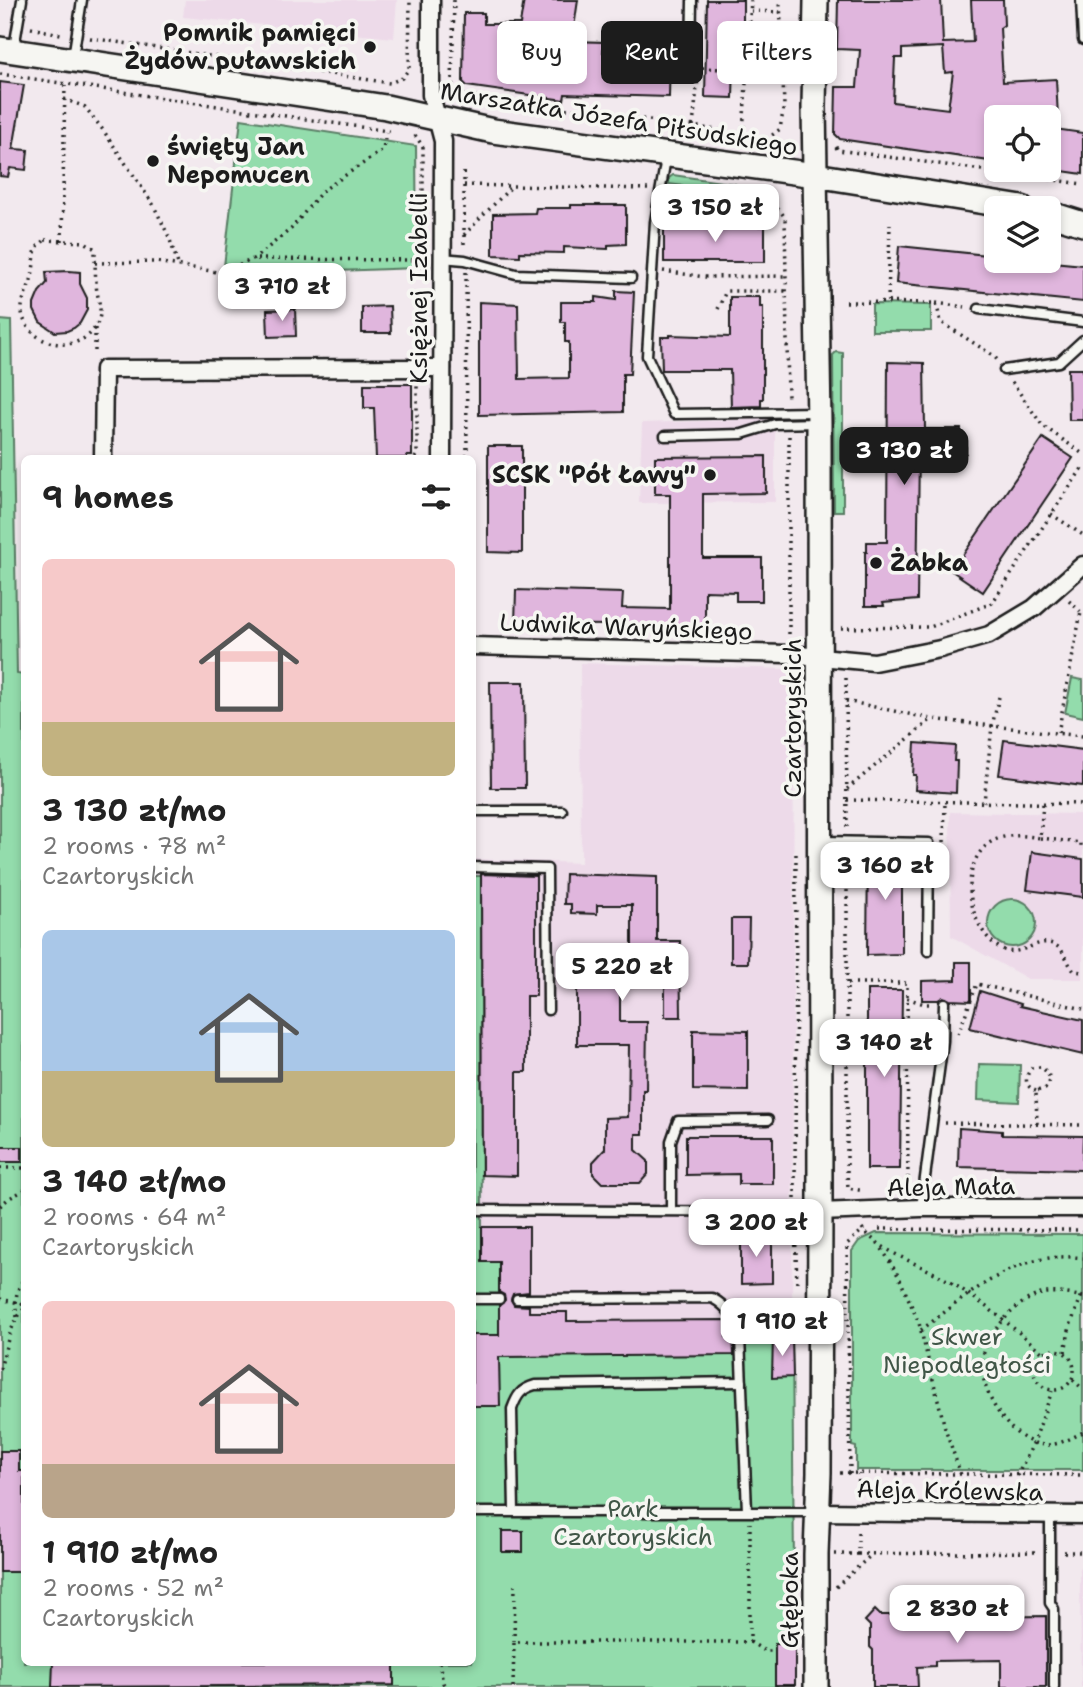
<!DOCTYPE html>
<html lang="en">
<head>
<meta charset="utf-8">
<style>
	body { margin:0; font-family:"Shantell Sans",sans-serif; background:#f2f2f2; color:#222; height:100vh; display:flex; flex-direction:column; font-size:26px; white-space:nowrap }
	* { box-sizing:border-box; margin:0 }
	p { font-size:23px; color:#767676 }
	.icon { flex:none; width:38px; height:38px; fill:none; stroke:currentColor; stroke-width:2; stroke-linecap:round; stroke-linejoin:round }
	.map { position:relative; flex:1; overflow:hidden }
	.side { position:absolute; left:21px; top:455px; width:455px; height:1211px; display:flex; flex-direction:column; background:#fff; border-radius:10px; box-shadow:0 4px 10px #0003 }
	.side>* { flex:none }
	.top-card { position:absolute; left:497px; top:21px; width:480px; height:63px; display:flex; gap:14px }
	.tools { position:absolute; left:984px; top:105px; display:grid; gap:14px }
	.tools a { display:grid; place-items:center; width:77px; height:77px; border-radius:10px; background:#fff; box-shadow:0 4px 10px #0003; font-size:35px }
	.price { position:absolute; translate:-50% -60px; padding:0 16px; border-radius:14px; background:#fff; color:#222; font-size:23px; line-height:46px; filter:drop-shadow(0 2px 4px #0008) }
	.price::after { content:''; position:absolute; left:50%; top:42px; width:21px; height:16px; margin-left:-10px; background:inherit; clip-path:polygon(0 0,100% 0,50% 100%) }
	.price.active { background:#1c1c1c; color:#fff }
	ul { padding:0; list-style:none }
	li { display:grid; align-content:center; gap:14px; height:371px; padding:0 21px }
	li span { display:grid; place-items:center; height:217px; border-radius:10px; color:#555 }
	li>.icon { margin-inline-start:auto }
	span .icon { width:126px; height:126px; fill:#fffc; stroke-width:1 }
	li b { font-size:30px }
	h2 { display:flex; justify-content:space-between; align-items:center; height:84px; padding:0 21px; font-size:30px }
	.pill { padding:0 24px; border-radius:10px; background:#fff; box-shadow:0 4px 10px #0003; font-size:24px; line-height:63px }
	.pill.active { background:#1c1c1c; color:#fff }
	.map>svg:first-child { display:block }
	.built { fill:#eddae9 }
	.green { fill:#93dcac; stroke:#587c64; stroke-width:2 }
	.building { fill:#e0b6dd; stroke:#1c1c1c; stroke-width:2; fill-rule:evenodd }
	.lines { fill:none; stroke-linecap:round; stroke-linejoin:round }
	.lane-casing { stroke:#1c1c1c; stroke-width:13 }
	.street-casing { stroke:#1c1c1c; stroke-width:21 }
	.secondary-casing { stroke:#1c1c1c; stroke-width:28 }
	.path { stroke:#1c1c1c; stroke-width:3.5; stroke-dasharray:2 5; stroke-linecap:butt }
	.lane { stroke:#f6f6f2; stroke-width:8 }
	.street { stroke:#f6f6f2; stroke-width:16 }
	.secondary { stroke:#f6f6f2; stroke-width:23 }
	.poi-dot { fill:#1c1c1c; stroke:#f6f6f2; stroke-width:2.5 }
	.labels { text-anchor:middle; stroke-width:7; stroke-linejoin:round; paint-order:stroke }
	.poi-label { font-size:24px; font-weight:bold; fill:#1c1c1c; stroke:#f6f6f2; text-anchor:end }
	.street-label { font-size:24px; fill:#1c1c1c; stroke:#f6f6f2 }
	.park-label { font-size:24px; fill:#405647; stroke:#f6f6f2 }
</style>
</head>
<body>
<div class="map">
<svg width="1083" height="1687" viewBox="0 0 1083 1687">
	<rect width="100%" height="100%" fill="#f2e9ee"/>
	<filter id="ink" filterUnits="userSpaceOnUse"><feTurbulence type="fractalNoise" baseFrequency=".0143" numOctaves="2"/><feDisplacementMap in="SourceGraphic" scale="14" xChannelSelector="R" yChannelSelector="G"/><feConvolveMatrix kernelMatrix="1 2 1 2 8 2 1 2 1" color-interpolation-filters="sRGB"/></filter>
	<g filter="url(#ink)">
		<g class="built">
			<path d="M185 0H397L394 38 183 17Z"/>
			<path d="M775 419V502L639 503 642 423Z"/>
			<path d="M580 663 785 669 794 679 792 1337 499 1339V1263L482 1262 481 876H473V859L581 863Z"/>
			<path d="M950 812 1083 814V979H1028L951 936Z"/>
			<path d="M1080 1568H1083V1687H1081Z"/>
		</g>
		<g class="green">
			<path d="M241 119 416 146 417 268 223 275Z"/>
			<path d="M673 175 735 184 733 193 669 184V178Z"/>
			<path d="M872 304 931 305V331H872Z"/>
			<path d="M0 320 11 321 17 674 24 675V1662H472V876H481L482 1262H499V1339L792 1337 795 1685H778L777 1687H0Z"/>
			<path d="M836 352 843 353V511H834L833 355Z"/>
			<path d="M1072 678 1083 680V717L1065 713Z"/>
			<circle cx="1012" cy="923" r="24"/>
			<path d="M979 1064 1020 1065 1019 1102 978 1100Z"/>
			<path d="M876 1233 1083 1234V1470H856V1447L852 1446V1251L859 1241Z"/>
		</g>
		<g class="building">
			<path d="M524 0H578L572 41 604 42 603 52 670 53 669 97 565 94 564 100 467 86 463 82 464 13H484V24H520Z"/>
			<path d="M707 0H743V37H740L739 62H734L733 98 705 97Z"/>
			<path d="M838 0H941L943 43 973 42 971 0H1003L1004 25 1000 28 1003 82 1056 79 1058 117H996V162L840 139 835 134 836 87H857L860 50 837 49ZM943 47 945 73 953 72 948 109 893 102 895 58H902V49Z"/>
			<path d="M0 82 24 85 13 149 28 150 26 170 10 168 8 177 0 176Z"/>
			<path d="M1048 128 1083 133V174L1048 169Z"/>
			<path d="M571 205H626V244L608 245V249L564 247V253L520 252V256L493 255V214L535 213 536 208H571Z"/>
			<path d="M765 226V262H664V227Z"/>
			<path d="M899 246 996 256V261H1042L1083 265V302L896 283Z"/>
			<path d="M69 271 80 272V284L87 298V310L80 323 74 328 67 331 55 332 40 322 34 310V304L39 292 47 283 46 272Z"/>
			<path d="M616 291 634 292 630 374H623V412L479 415V302L518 304 519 379 569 378V342H565V322H561V302H596V297L616 300Z"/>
			<path d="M730 297H760V307H763V399H761V406L731 407 730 370H662L661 337H670V335L730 337Z"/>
			<path d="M390 306 391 333H362V307Z"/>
			<path d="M295 309 296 336 268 337 267 310Z"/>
			<path d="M888 362 924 363 925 429H961V438H966V453L919 452 917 600 883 603 884 606H865V552H867V542H887Z"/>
			<path d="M1068 369H1083V420H1069Z"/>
			<path d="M364 384H412V456H407V458H376L374 408H364Z"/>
			<path d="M1043 438 1073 458 983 592 952 571Z"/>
			<path d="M488 446H522V553L488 552Z"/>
			<path d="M766 456V493L703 494V558H762V601H736V592L705 591V626L515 624 516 590 623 593 622 608 670 609V494H655V457Z"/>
			<path d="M490 682H524L525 788H491Z"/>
			<path d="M1004 740 1083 750V786L999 775Z"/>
			<path d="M915 743 955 746 954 761H957L956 793 915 790 916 775H913Z"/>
			<path d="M902 849V954L867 955 868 850Z"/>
			<path d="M1032 852 1083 859V897L1027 890Z"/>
			<path d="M481 874 536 876V996H526V1072H517V1176L482 1175Z"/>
			<path d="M565 874 657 877V941H680L681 1017H665V974L620 975V1022H647L646 1090H643V1134H636V1150L648 1161V1174L640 1183H602L593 1174V1162L605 1149V1118L628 1117 629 1045H577V946H632V905H597V914L571 913V904H564Z"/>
			<path d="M731 919H749L748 963H731Z"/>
			<path d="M956 962H971V1001L950 1000 943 997 938 1000H922V981L956 980Z"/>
			<path d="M867 990H902L900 1169H867Z"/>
			<path d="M980 991 1021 1004 1020 1006 1083 1020V1055L970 1028Z"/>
			<path d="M693 1030 748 1031V1091L693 1090Z"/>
			<path d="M959 1128 1002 1131V1135L1083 1136 1082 1170 958 1167Z"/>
			<path d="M686 1136H773V1184H739V1174L686 1175Z"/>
			<rect x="0" y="1147" width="22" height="15"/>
			<path d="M482 1227H529V1292L513 1294 511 1300 514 1305 529 1306V1312H567V1321L726 1320V1337H733L734 1355 499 1357 500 1406H472V1335H499V1306L505 1300 504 1295 499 1292V1262H482Z"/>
			<path d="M741 1234H772V1283L741 1284Z"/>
			<path d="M773 1337H792L793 1377 772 1378Z"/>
			<path d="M0 1451H19V1471H24V1552H20V1572H0Z"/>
			<rect x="502" y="1531" width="21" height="21"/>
			<path d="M875 1610 880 1615H898L903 1610H970V1617L1046 1616V1687H1001V1660L935 1661V1666L917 1667 918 1687H873V1650L870 1647V1626L865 1621Z"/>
			<rect x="775" y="1644" width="20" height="41"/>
			<path d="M53 1662H394V1685L52 1687Z"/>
		</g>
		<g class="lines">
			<g class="lane-casing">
				<g id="lane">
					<path d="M1081 0 1083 40"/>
					<path d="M14 48 22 0"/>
					<path d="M73 57 82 0"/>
					<path d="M691 60 692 0"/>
					<path d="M666 158 655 222 647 356 674 414 817 412"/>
					<path d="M441 258 465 260 516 274 631 278"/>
					<path d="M979 309 1083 322"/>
					<path d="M1004 370 1059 362 1083 340"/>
					<path d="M665 436 742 434 775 424 816 423"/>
					<path d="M472 811H562"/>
					<path d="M822 841 929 843 928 951"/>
					<path d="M472 867 547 869 548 1010"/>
					<path d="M921 1208 943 1041 944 1003"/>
					<path d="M472 1210 817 1212"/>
					<path d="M671 1210V1141L678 1121 768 1120"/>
					<path d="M472 1299H499"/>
					<path d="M517 1299 712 1298C729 1307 735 1319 740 1337L747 1511"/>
					<path d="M514 1511 512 1409C517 1395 521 1389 535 1385L742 1382"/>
					<path d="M472 1512H816"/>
					<path d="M1050 1515V1603L1054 1609V1687"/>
				</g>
			</g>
			<g class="street-casing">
				<g id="street">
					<path d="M431 0V95L443 141 442 458"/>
					<path d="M103 458 104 369 442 368"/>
					<path d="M472 646 788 654 874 662 940 649 989 635 1034 608 1083 565"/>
					<path d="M820 1212 921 1208H1083"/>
					<path d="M817 1512 1083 1515"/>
				</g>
			</g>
			<g class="secondary-casing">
				<g id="secondary">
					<path d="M0 49 386 107 493 131 815 175 1022 208"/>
					<path d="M1048 213 1083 224"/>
					<path d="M816 1687V1554L819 1473 820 1212 819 423 814 107 816 0"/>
				</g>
			</g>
			<g class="path">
				<path d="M454 0 452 84 464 95 693 126 767 139 780 129 784 106 780 0"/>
				<path d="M751 11 780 12"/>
				<path d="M31 28 65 35"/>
				<path d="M90 38 390 83 402 78 409 69 410 0"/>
				<path d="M702 68 746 70"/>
				<path d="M0 74 394 132"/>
				<path d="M747 74 783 73"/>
				<path d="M64 99 85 107 103 130 153 204 169 237 178 264"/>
				<path d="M693 126 699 69"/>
				<path d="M743 134 751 0"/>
				<path d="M415 135 423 147V279"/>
				<path d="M836 147 838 150 1083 184"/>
				<path d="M464 172V247"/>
				<path d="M464 185 649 189"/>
				<path d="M674 192 771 205 780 210 785 218 788 401"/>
				<path d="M464 235 511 187"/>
				<path d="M45 240 85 242 95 249C95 260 95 271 96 282 96 292 101 305 100 315 92 354 35 353 23 317 19 303 27 292 31 280 34 270 34 258 36 248Z"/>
				<path d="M62 241 65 84"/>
				<path d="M257 259 423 260"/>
				<path d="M95 263 156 262 223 273 255 258 291 229 322 191 383 150 386 132"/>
				<path d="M663 271 705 277 786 276"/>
				<path d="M466 272 467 458"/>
				<path d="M846 302 936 303 941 322 994 356 998 361"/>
				<path d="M888 302 890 224"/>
				<path d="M936 303 965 307"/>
				<path d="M718 309 726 291H787"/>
				<path d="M95 328V355"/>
				<path d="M1012 382 1042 425 1083 454"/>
				<path d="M789 436V638"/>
				<path d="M415 458 417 455V384"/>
				<path d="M1051 514 1083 535"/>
				<path d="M1069 601 1081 612"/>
				<path d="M841 628 930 627 992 603 1083 467"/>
				<path d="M846 678 847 830"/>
				<path d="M999 697 992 726 1083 736"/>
				<path d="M846 701 932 719 992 726 984 802"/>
				<path d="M1058 733 1081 612"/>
				<path d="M847 789 932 719"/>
				<path d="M847 800 1083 804"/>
				<path d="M1043 804 1040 838C1022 835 1003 833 988 844 956 869 970 935 1004 950 1022 957 1038 936 1055 945 1065 950 1067 963 1074 971L1083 972"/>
				<path d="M1040 838 1081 843V847"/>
				<path d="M944 842 945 802"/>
				<path d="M847 855V1172L848 1188 864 1191"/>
				<path d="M848 983H907L908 1188"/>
				<path d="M907 998 924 1004H932"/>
				<path d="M958 1034 977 984 1083 1009"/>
				<path d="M1036 1091C1024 1086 1024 1077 1032 1068L1041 1067 1048 1073 1050 1081 1045 1089 1036 1091 1037 1124"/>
				<path d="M945 1123 1083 1125"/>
				<path d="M0 1168H24"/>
				<path d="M795 1199 796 849"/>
				<path d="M0 1206 8 1199 24 1190"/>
				<path d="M795 1224 797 1286"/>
				<path d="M862 1228C884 1255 920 1263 949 1281 982 1302 1013 1327 1043 1353"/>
				<path d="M879 1229 1083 1230"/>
				<path d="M882 1249 899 1277 919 1323 945 1428 961 1475"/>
				<path d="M1083 1297C1070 1294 1054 1291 1041 1294 1016 1300 981 1339 982 1365 982 1397 1013 1446 1048 1445 1061 1444 1072 1438 1083 1432"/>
				<path d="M0 1299 24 1304"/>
				<path d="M17 1317C15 1302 15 1291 24 1279"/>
				<path d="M921 1330C970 1294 1017 1249 1083 1258"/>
				<circle cx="1054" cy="1370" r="20"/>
				<path d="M1065 1352 1070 1326 1083 1292"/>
				<path d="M0 1369C6 1348 9 1326 24 1309"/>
				<path d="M1073 1380 1083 1389"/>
				<path d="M840 1473 1083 1475"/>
				<path d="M850 1474 847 1244 864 1229"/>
				<path d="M1017 1476 1034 1442 1052 1391"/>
				<path d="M858 1496 859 1474"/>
				<path d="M1064 1552H1083"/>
				<path d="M835 1554H858V1529"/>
				<path d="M858 1554 1039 1552"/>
				<path d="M836 1587 869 1557"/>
				<path d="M514 1642 515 1585"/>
				<path d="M750 1642 765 1651H775"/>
				<path d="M439 1662 443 1683 446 1687"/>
				<path d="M513 1687 514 1642H750V1523"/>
			</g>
			<use href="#lane" class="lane"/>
			<use href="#street" class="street"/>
			<use href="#secondary" class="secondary"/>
		</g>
	</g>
	<g class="poi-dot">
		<circle cx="370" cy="47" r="7"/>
		<circle cx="153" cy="161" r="7"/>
		<circle cx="710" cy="475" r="7"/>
		<circle cx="876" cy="563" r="7"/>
	</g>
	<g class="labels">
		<g class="poi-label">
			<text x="356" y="41">Pomnik pamięci<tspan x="356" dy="28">Żydów puławskich</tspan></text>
			<text x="167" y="155" text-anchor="start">święty Jan<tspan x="167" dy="28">Nepomucen</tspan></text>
			<text x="696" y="483">SCSK "Pół Ławy"</text>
			<text x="890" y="571" text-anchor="start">Żabka</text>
		</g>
		<g class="street-label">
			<text transform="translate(619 119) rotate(9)" y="8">Marszałka Józefa Piłsudskiego</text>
			<text transform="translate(419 288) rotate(-90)" y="8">Księżnej Izabelli</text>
			<text transform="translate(626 627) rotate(2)" y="8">Ludwika Waryńskiego</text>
			<text transform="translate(793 718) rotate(-90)" y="8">Czartoryskich</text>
			<text transform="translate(951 1187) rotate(-1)" y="8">Aleja Mała</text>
			<text transform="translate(950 1491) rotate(1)" y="8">Aleja Królewska</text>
			<text transform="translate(790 1600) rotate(-90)" y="8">Głęboka</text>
		</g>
		<g class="park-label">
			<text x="967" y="1345">Skwer<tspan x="967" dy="28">Niepodległości</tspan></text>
			<text x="633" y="1517">Park<tspan x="633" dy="28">Czartoryskich</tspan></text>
		</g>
	</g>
</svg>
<div class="tools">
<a><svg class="icon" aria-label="locate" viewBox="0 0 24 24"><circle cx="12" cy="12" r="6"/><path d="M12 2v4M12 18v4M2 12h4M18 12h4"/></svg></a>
<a><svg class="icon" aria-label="layers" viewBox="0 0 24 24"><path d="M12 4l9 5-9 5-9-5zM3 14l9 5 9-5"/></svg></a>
</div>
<b class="price" style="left:715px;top:244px">3 150 zł</b>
<b class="price" style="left:282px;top:323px">3 710 zł</b>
<b class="price active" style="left:904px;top:487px">3 130 zł</b>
<b class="price" style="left:885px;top:902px">3 160 zł</b>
<b class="price" style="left:622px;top:1003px">5 220 zł</b>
<b class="price" style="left:884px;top:1079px">3 140 zł</b>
<b class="price" style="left:756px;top:1259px">3 200 zł</b>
<b class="price" style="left:782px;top:1358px">1 910 zł</b>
<b class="price" style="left:957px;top:1645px">2 830 zł</b>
<div class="top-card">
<a class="pill">Buy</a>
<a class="pill active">Rent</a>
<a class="pill">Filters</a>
</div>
<section class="side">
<h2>9 homes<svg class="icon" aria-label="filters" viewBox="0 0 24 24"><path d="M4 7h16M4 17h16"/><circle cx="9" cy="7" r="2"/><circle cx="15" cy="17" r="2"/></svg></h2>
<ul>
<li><span style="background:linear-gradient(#f6c9c9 75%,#c2b280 0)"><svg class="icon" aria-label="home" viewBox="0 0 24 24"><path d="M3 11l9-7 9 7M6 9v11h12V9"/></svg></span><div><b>3 130 zł/mo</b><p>2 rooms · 78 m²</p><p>Czartoryskich</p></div></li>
<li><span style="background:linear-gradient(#a9c7e8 65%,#c2b280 0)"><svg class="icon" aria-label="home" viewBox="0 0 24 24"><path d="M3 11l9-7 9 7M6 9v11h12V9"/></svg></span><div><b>3 140 zł/mo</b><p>2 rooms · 64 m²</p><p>Czartoryskich</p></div></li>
<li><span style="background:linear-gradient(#f6c9c9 75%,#b9a48a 0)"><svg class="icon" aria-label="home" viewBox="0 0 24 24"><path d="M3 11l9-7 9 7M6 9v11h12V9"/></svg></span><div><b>1 910 zł/mo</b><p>2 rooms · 52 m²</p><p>Czartoryskich</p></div></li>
</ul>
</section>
</div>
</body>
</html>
